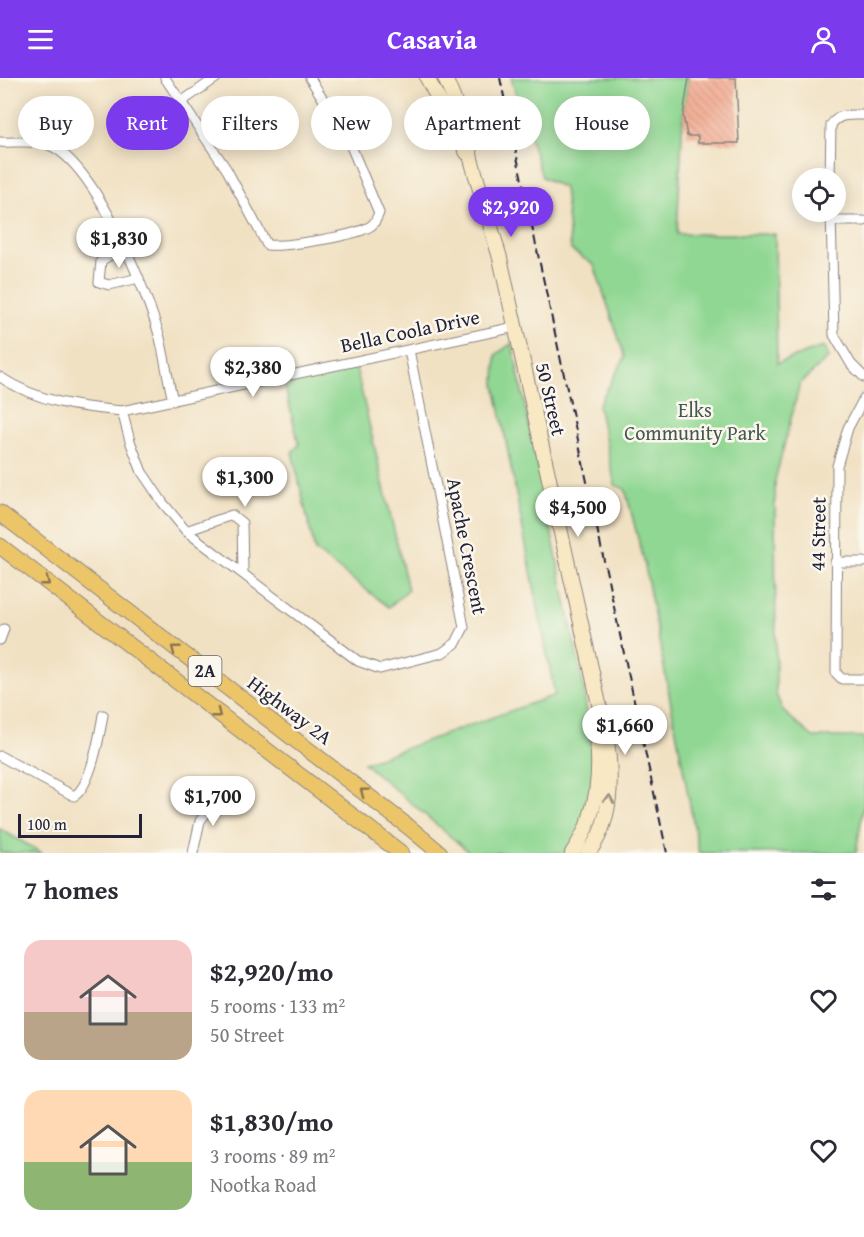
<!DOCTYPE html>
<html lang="en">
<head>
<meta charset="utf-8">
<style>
	body { margin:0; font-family:"Gentium Book Plus",serif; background:#f2f2f3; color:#2b2b33; height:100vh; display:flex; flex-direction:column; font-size:22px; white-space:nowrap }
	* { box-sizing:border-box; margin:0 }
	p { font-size:20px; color:#7c7c81 }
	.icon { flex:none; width:33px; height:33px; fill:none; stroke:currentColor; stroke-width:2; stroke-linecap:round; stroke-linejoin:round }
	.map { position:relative; height:775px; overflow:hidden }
	.sheet { display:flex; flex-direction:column; background:#fff; flex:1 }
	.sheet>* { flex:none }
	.top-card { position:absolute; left:18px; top:18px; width:828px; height:54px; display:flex; gap:12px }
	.controls { position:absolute; left:792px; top:90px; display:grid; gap:12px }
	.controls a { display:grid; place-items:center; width:54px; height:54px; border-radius:50%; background:#fff; box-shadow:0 3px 15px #0003; font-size:30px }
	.scale { position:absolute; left:18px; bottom:15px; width:124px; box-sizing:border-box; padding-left:6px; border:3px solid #22223b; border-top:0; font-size:16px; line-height:21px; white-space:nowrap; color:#22223b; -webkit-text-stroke:4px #fbf7ec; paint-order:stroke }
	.price { position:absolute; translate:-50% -51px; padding:0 14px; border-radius:21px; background:#fff; color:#222; font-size:20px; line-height:39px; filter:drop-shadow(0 2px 3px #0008) }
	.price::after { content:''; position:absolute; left:50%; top:36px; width:18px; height:14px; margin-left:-9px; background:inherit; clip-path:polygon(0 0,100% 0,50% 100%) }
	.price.selected { background:#7c3aed; color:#fff }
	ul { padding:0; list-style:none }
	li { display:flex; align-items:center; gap:18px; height:150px; padding:0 24px }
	li span { display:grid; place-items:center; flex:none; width:168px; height:120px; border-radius:18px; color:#555 }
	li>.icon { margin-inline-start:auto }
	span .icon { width:72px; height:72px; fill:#fffc; stroke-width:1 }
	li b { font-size:26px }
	h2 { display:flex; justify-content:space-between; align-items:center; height:72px; padding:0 24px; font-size:26px }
	.pill { padding:0 21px; border-radius:27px; background:#fff; box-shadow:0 3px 15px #0003; font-size:21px; line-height:54px }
	.pill.selected { background:#7c3aed; color:#fff }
	header { display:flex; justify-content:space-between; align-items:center; height:78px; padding:0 24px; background:#7c3aed; color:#fff; font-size:27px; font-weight:600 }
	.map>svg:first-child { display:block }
	.green { fill:#8fd792; stroke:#587c66; stroke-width:1.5 }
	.building { fill:url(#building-back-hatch) }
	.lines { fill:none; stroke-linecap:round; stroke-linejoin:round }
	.minor-casing { stroke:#8a827f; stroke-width:11 }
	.secondary-casing { stroke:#8a827f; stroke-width:16 }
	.primary-casing { stroke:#8a827f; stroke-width:17 }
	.minor { stroke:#fff; stroke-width:9 }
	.secondary { stroke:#f8e8c3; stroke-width:14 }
	.primary { stroke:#edc569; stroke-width:15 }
	.rail { stroke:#22223b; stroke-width:2; stroke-dasharray:9 4.5; stroke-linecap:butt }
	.oneway { stroke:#887452 }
	.oneway2 { stroke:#988f86 }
	.labels { text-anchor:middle; stroke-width:5; stroke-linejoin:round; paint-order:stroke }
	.shield { fill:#fbf7ec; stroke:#636270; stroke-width:1.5 }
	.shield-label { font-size:18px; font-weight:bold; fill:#22223b }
	.street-label { font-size:20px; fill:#22223b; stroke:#fbf7ec }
	.park-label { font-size:20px; fill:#435855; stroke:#fbf7ec }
</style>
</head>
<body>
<header><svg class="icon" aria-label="menu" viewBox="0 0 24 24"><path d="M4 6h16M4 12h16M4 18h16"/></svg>Casavia<svg class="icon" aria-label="person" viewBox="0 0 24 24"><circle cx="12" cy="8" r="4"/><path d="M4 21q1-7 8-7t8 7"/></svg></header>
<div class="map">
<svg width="864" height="775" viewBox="0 0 864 775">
	<defs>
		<pattern id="building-back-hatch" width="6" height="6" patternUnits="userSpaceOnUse" patternTransform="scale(1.5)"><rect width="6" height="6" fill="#f3af96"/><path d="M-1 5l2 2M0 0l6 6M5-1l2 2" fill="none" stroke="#d09682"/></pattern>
	</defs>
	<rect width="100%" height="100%" fill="#fbf7ec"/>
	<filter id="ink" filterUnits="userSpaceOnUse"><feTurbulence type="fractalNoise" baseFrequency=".0167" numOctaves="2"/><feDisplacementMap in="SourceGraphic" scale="12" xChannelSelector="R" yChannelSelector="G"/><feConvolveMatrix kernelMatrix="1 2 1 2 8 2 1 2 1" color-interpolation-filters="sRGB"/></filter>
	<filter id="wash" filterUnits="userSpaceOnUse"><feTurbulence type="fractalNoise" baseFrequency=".008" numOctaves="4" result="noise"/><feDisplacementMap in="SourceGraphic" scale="24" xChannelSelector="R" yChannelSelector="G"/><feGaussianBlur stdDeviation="1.35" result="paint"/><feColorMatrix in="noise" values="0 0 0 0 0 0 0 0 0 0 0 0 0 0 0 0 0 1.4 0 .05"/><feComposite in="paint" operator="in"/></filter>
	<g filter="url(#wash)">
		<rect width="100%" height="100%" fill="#f1e1c3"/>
		<g class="green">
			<path d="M511 0H689L683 37 677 156H775L777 285 823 269 829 279 800 306 775 402 776 616 783 633 813 659H864V724L856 775H699L644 483 625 411 615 407 598 327 625 279 594 187 571 172 564 110 542 99Z"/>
			<path d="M512 265 583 606 594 689 586 750 565 775H470L364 685 555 617 495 307 496 277Z"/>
			<path d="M356 290 408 512 389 529 315 473 292 374 299 367 284 305Z"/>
			<path d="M0 751 42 775H0Z"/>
		</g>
		<g id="blocks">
			<path class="building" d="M689 0H736L739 65H698V58H687L683 37Z"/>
		</g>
	</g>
	<g filter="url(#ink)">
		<use href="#blocks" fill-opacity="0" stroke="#8a827f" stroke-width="1.5"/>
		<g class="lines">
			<g class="minor-casing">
				<g id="minor">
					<path d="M165 0 227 92 267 167C284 169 359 158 372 147 375 145 377 139 379 135L348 61 310 0"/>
					<path d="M181 24 216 0"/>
					<path d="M0 64C14 65 33 62 46 66 94 81 147 214 160 260 165 281 168 302 173 323"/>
					<path d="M830 100 831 47C839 35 851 37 864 37"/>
					<path d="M831 134 834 257 851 286 864 299"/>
					<path d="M831 143H864"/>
					<path d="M124 168 101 183 99 204 109 207 139 200"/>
					<path d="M0 299C38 324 78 329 122 333L515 249"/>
					<path d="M864 320 848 350 837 388 836 595 842 601H864"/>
					<path d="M122 333 130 363 142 394 163 425 186 453 358 583 380 591 442 575 456 565 464 549 409 272"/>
					<path d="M186 453 232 437 242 445 243 494"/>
					<path d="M835 484H864"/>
					<path d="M0 562 4 551"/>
					<path d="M0 678 74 718C91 709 100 655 103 637"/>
					<path d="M193 775 200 743 219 718"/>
				</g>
			</g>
			<g class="secondary-casing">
				<g id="secondary">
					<path d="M427 0 467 75"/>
					<path d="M445 0 466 51 471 81 500 180 607 662C612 700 613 744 588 775"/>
					<path d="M572 775C599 736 602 692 595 646"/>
				</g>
			</g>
			<g class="primary-casing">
				<g id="primary">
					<path d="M0 435 410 750 440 775"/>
					<path d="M0 468 401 775"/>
				</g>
			</g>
			<use href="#minor" class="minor"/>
			<use href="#secondary" class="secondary"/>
			<use href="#primary" class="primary"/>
			<path class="rail" d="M500 0 667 775"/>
		</g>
		<defs><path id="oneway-chevron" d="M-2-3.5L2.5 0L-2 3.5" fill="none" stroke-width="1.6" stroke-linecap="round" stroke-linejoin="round" transform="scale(1.5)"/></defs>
		<g class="oneway">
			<use href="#oneway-chevron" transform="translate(46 504) rotate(38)"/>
			<use href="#oneway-chevron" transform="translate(175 571) rotate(-142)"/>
			<use href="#oneway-chevron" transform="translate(217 636) rotate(38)"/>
			<use href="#oneway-chevron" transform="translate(364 714) rotate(-143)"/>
		</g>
		<use class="oneway2" href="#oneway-chevron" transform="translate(609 721) rotate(-80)"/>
	</g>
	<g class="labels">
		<rect class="shield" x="188.5" y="578" width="33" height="30" rx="4.5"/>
		<g class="shield-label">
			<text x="205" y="599">2A</text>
		</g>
		<g class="street-label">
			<text transform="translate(410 253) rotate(-12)" y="7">Bella Coola Drive</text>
			<text transform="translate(551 321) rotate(77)" y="7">50 Street</text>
			<text transform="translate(818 456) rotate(-89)" y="7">44 Street</text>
			<text transform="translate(467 468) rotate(79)" y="7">Apache Crescent</text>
			<text transform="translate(290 632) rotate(37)" y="7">Highway 2A</text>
		</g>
		<g class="park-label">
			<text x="695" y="339">Elks<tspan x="695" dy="23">Community Park</tspan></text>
		</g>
	</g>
</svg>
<div class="controls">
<a><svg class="icon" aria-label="locate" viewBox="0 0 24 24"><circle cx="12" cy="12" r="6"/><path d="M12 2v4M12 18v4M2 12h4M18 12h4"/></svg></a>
</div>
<div class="scale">100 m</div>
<b class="price selected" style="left:511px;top:160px">$2,920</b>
<b class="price" style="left:119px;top:191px">$1,830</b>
<b class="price" style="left:253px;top:320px">$2,380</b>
<b class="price" style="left:245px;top:430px">$1,300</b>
<b class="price" style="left:578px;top:460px">$4,500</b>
<b class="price" style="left:625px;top:678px">$1,660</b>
<b class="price" style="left:213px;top:749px">$1,700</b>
<div class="top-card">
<a class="pill">Buy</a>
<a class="pill selected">Rent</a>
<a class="pill">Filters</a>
<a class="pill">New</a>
<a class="pill">Apartment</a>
<a class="pill">House</a>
</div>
</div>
<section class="sheet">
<h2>7 homes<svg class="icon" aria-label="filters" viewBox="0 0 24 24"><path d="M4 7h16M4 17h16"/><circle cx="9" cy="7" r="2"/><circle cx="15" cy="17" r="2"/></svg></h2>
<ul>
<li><span style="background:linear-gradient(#f6c9c9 60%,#b9a48a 0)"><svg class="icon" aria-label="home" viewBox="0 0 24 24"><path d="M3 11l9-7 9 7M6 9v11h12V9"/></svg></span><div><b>$2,920/mo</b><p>5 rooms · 133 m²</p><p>50 Street</p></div><svg class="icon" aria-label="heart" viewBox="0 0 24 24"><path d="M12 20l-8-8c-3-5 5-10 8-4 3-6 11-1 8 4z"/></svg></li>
<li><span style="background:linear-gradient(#ffd9b3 60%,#8fb573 0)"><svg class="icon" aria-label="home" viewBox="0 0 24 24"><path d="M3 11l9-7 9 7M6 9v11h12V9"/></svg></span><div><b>$1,830/mo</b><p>3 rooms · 89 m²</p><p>Nootka Road</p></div><svg class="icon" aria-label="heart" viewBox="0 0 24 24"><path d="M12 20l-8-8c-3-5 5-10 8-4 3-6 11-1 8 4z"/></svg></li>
</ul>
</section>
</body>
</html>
